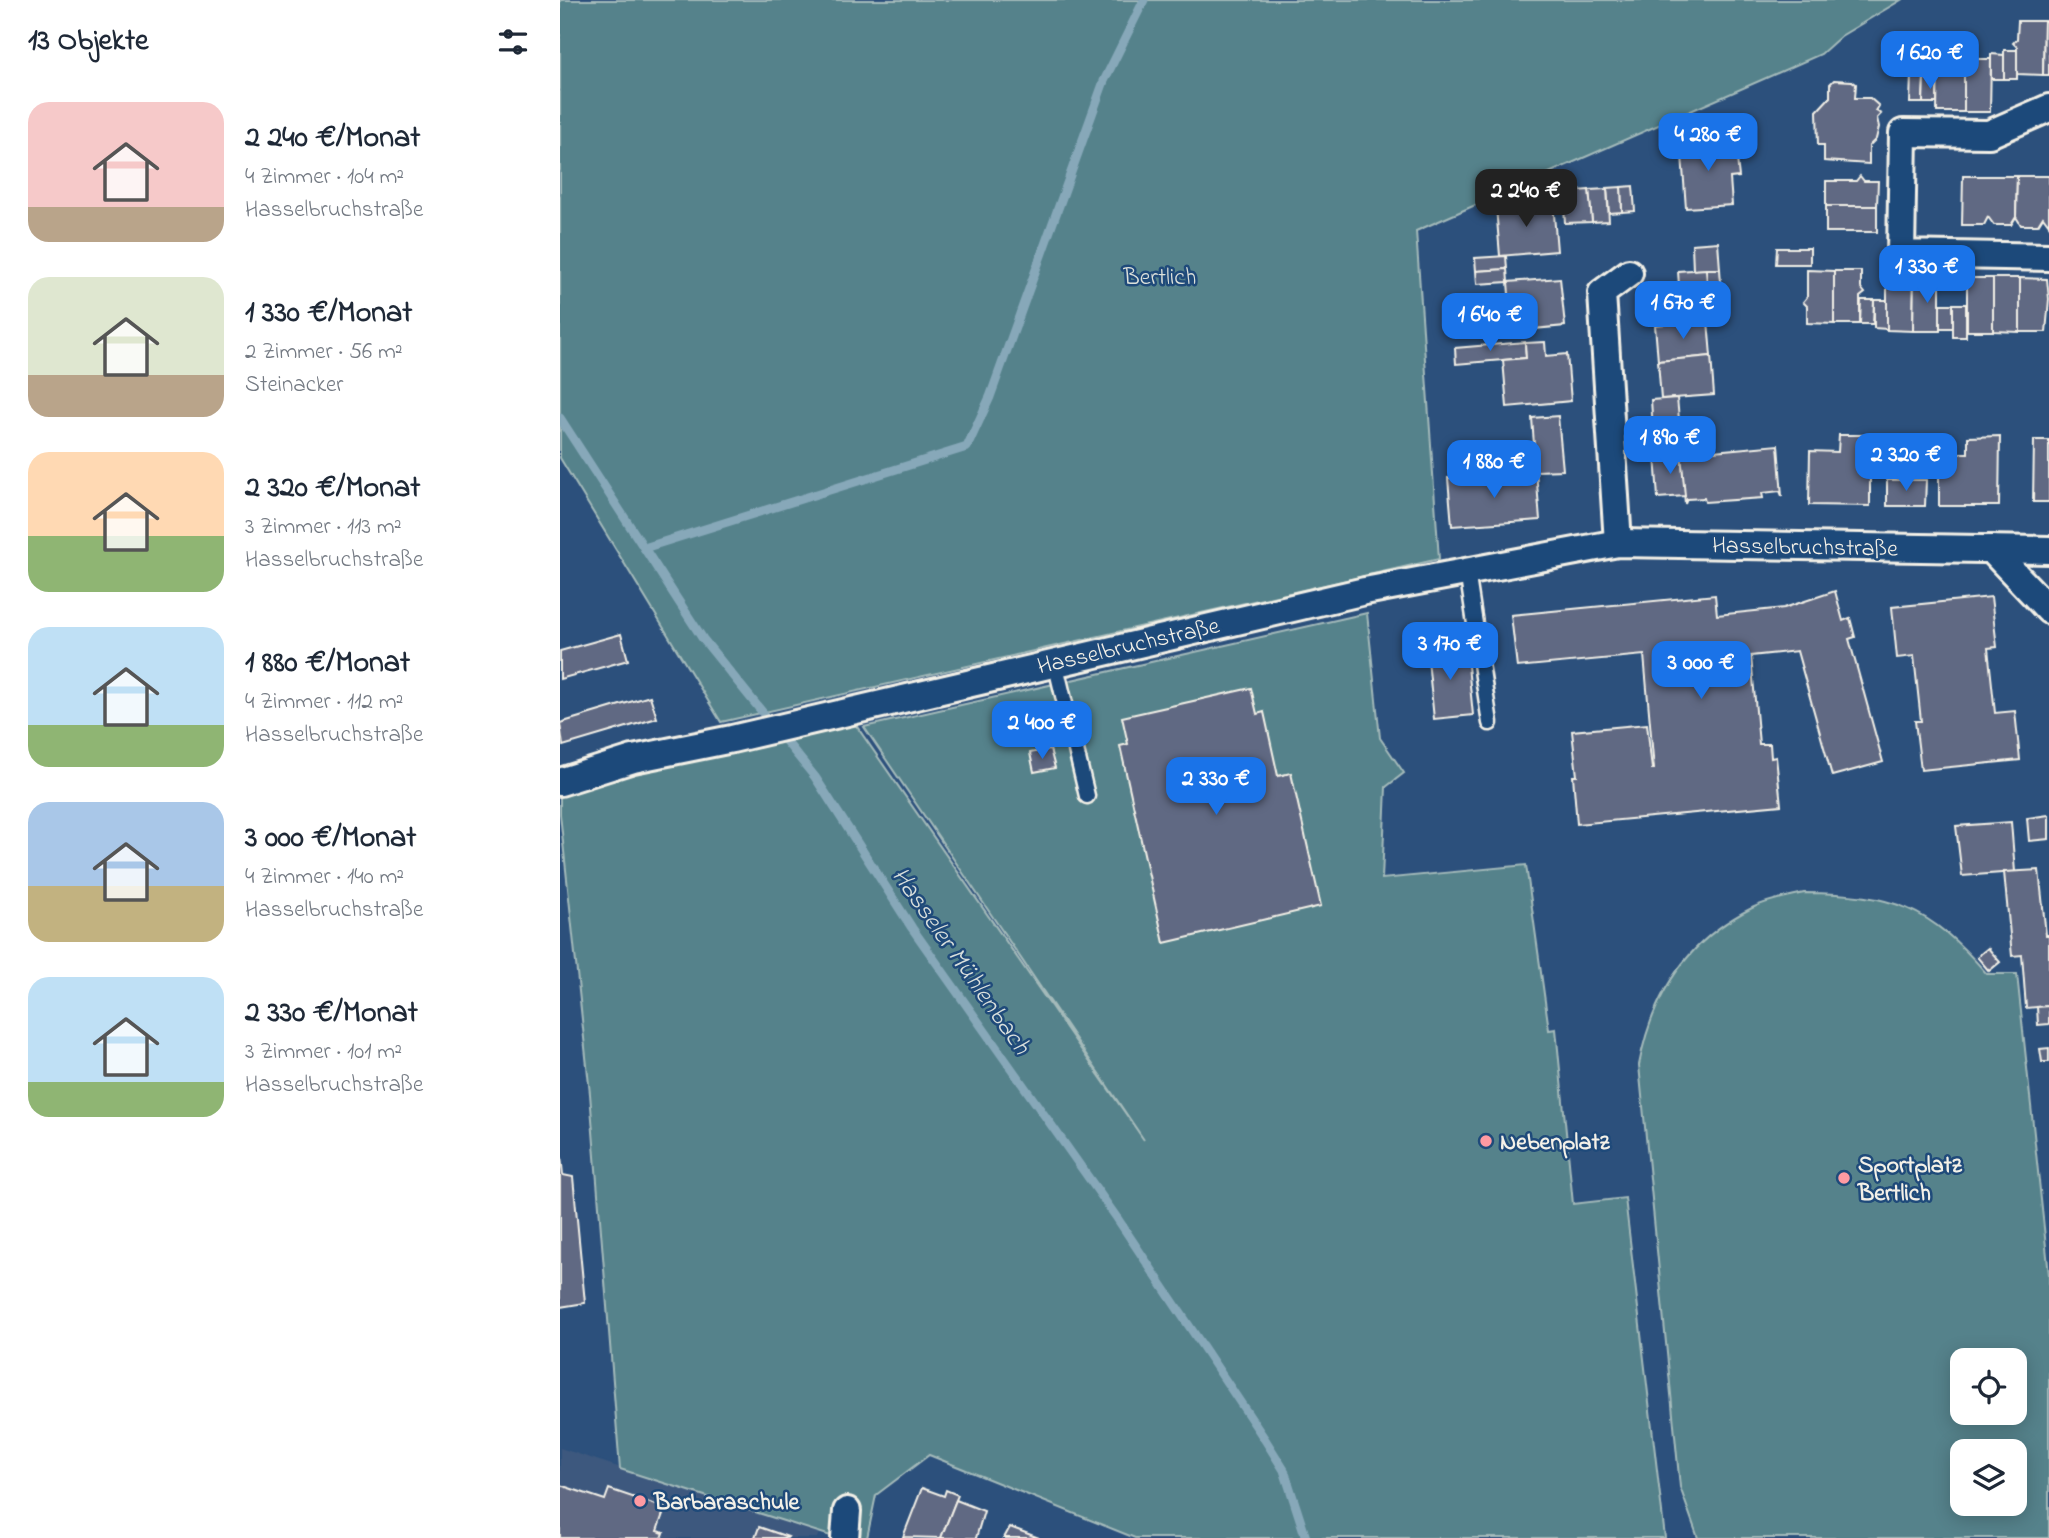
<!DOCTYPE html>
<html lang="de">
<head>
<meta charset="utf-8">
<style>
	body { margin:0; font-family:"Indie Flower",sans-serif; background:#f6f6f7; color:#1f2937; height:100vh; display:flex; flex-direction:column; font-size:26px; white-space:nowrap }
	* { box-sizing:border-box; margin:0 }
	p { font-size:23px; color:#747a83 }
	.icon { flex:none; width:38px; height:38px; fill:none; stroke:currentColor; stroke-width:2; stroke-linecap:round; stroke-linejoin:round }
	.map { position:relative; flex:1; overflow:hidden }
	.drawer { display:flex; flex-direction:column; background:#fff; width:560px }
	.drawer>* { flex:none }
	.buttons { position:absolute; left:1390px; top:1348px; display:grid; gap:14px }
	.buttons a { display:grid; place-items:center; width:77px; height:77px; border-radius:14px; background:#fff; box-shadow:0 4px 18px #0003; font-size:35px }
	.price { position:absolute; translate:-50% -60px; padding:0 16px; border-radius:14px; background:#1a73e8; color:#fff; font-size:23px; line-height:46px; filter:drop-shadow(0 2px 4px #0008) }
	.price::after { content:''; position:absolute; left:50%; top:42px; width:21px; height:16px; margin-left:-10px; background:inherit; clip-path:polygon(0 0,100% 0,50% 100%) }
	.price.selected { background:#222; color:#fff }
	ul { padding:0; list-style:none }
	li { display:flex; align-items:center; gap:21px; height:175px; padding:0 28px }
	li span { display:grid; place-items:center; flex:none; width:196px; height:140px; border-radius:21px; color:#555 }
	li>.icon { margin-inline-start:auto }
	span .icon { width:84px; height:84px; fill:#fffc; stroke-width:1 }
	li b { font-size:30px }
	h2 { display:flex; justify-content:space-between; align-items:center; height:84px; padding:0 28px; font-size:30px }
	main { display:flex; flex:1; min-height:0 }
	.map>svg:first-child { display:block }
	.built { fill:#3c587e }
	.green { fill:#55828b; stroke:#a4baba; stroke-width:2; fill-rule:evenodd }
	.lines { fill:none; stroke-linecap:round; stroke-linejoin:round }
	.stream { stroke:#87a8b9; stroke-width:9 }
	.building { fill:#616983; stroke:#f4f1e8; stroke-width:2 }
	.lane-casing { stroke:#f4f1e8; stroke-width:19 }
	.street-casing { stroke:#f4f1e8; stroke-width:32 }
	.lane { stroke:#1f4a7a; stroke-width:14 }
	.street { stroke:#1f4a7a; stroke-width:26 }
	.poi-dot { fill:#ff9aa2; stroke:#1f4a7a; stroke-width:2.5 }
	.labels { text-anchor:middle; stroke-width:5; stroke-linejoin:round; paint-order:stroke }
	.park-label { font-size:24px; fill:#dce0da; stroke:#1f4a7a }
	.street-label { font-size:24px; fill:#f4f1e8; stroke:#1f4a7a }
	.poi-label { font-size:24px; font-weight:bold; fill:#f4f1e8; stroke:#1f4a7a; text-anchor:start }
	.water-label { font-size:26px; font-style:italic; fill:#d9dfdc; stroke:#1f4a7a }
</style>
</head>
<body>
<main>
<section class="drawer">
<h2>13 Objekte<svg class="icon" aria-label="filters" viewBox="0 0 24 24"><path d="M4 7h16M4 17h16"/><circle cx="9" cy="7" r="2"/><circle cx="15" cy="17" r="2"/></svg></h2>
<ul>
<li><span style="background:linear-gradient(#f6c9c9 75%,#b9a48a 0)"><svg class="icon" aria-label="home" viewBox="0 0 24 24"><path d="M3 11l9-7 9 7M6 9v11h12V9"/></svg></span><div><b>2 240 €/Monat</b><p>4 Zimmer · 104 m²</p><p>Hasselbruchstraße</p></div></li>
<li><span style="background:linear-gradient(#dfe7d0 70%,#b9a48a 0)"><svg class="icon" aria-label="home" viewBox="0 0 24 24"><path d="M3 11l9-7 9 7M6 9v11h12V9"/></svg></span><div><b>1 330 €/Monat</b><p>2 Zimmer · 56 m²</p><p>Steinacker</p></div></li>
<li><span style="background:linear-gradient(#ffd9b3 60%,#8fb573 0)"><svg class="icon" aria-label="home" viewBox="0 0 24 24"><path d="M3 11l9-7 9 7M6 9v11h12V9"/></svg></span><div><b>2 320 €/Monat</b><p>3 Zimmer · 113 m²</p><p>Hasselbruchstraße</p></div></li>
<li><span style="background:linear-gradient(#bfe0f5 70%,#8fb573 0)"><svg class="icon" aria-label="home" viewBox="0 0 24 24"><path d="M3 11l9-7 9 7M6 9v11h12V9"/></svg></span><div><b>1 880 €/Monat</b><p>4 Zimmer · 112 m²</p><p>Hasselbruchstraße</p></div></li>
<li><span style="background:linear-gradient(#a9c7e8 60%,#c2b280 0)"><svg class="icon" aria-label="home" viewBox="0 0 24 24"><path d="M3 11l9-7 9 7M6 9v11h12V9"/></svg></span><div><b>3 000 €/Monat</b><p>4 Zimmer · 140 m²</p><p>Hasselbruchstraße</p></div></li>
<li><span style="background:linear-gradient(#bfe0f5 75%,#8fb573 0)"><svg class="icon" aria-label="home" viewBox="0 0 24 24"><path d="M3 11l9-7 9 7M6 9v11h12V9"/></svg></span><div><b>2 330 €/Monat</b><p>3 Zimmer · 101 m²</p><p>Hasselbruchstraße</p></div></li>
</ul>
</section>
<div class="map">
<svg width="1489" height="1538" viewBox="0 0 1489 1538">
	<rect width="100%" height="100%" fill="#2c507c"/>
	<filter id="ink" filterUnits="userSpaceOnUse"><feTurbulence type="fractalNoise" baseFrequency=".0143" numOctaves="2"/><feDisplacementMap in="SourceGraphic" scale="14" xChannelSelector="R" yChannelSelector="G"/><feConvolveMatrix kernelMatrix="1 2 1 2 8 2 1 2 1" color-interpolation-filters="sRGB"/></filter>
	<g filter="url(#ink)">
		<path class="built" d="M0 1448 259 1533 257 1538H0Z"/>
		<g class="green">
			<path d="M0 0H1341L1281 36 1261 54 856 231 879 559 161 722 0 458Z"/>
			<path d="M807 613 820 738 844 773 826 787 822 879 966 865 989 1030 996 1029 1013 1204 1065 1198 1105 1538H575L369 1455 316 1495 307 1538H277L60 1469 30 1094 0 814V782L286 711 584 1140 304 727Z"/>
			<path d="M1244 893C1334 894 1368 906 1427 974H1457L1489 1275V1538H1138L1120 1487 1079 1065C1092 996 1127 940 1192 908 1207 900 1227 897 1244 893ZM1402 1360H1454V1412H1402ZM1402 1451H1454V1503H1402Z"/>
		</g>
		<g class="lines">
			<g class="stream">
				<path d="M0 418 143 639 255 777 352 928 557 1218 704 1438 724 1470 746 1538"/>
				<path d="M84 548 407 447 430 397 544 81 584 0"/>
			</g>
		</g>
		<g class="building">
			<path d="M1458 21H1484L1483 75 1457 74V47L1453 43 1457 39Z"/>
			<path d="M1484 21H1489V75H1483Z"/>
			<rect x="1444" y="50" width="13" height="29"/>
			<path d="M1431 54 1444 55V79H1431Z"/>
			<path d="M1378 59H1404V112H1377Z"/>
			<path d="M1404 59H1431L1430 112H1404Z"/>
			<path d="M1351 74H1364L1363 103H1350Z"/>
			<path d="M1364 79H1377V103H1363Z"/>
			<path d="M1274 80 1292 81 1296 84 1295 98H1310L1319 106 1316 111 1321 114 1317 118 1319 127 1316 139 1309 146V164L1264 161V145H1258L1257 111 1270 97V84Z"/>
			<path d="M1167 138 1169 160 1177 159 1179 177 1170 178 1172 205 1126 208 1121 142Z"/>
			<path d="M1300 176 1304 181H1318L1317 206H1266V181H1296Z"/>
			<path d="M1403 176H1457L1456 217 1451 225H1434L1428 217 1424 225H1402Z"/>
			<path d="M1457 176H1489V225L1483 217 1478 225H1461L1456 217Z"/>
			<path d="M1073 186 1075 211 1062 212 1061 187Z"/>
			<path d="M1061 187 1062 212 1049 213 1047 188Z"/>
			<path d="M1047 189 1049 221 1032 222 1029 190Z"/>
			<path d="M1029 190 1032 222 1005 223 1003 192Z"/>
			<path d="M993 202 997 251 940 256 936 207Z"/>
			<rect x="1266" y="206" width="51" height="26"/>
			<path d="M1158 242 1160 269 1133 270 1132 244Z"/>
			<path d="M1217 248H1250V264H1216Z"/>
			<path d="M946 256 947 269 916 271 915 258Z"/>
			<path d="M947 269 948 282 917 284 916 271Z"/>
			<path d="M1146 269H1160L1162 298 1148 299Z"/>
			<path d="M1146 269 1148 299 1120 301 1118 271Z"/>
			<path d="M1247 270 1274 271V324L1247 323V306L1243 302 1247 297Z"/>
			<path d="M1274 271H1301V288L1305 293 1300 297V324H1274Z"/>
			<path d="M1327 277 1354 278 1353 331 1327 330Z"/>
			<path d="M1000 278 1005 326 952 331 948 282Z"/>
			<path d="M1354 278H1380V331H1353Z"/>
			<rect x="1407" y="278" width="26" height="53"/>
			<path d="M1433 278H1460V332L1433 331Z"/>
			<path d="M1460 278 1487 279 1489 299 1486 332H1460Z"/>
			<path d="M1301 300H1314L1313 324H1300Z"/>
			<path d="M1314 300H1327V329L1314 328Z"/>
			<rect x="1380" y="304" width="13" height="24"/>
			<rect x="1393" y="304" width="13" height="33"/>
			<path d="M1148 321 1151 356 1098 361 1095 325Z"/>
			<path d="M965 342 966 358 896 364 895 348Z"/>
			<path d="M985 342 986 356 1007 354 1011 401 947 407 943 360 966 358 965 343Z"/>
			<path d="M1151 356 1154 395 1101 399 1098 361Z"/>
			<path d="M1117 398 1121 441 1094 443 1091 400Z"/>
			<path d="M998 416 1003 470 976 471 972 418Z"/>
			<path d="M1279 435H1310V506L1249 505 1250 451 1278 452Z"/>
			<path d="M1440 436 1439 506H1379V453H1408V437Z"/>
			<path d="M1474 440H1489V502H1473Z"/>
			<path d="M1218 445 1222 496 1220 491 1202 493 1203 498 1145 502 1144 498 1127 499 1125 504 1121 454Z"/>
			<path d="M1121 454 1125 496 1098 498 1095 455Z"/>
			<rect x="1327" y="455" width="13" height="25"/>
			<path d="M976 471 980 520 892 526 888 478 928 477V479Z"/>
			<path d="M1327 480H1366L1365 506H1327Z"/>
			<path d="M1275 591 1283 621 1290 618 1295 637 1289 639 1323 762 1272 776 1237 651 1191 656 1199 744H1210L1211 758 1216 757 1221 805 1017 824 1013 776H1017L1012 731 1087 724 1092 769H1094L1084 655 957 667 951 615 1155 595 1157 615 1224 608Z"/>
			<path d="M1431 597 1437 647 1428 648 1435 713 1455 711 1460 760 1361 770 1355 721H1361L1354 656 1337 658 1332 607Z"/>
			<path d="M61 634 68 660 0 679V651Z"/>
			<path d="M906 646 913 715 874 719 867 650Z"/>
			<path d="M691 688 697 714 704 712 718 776 731 773 761 906 604 943 560 746 568 744 562 717Z"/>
			<path d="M90 696 97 718 3 746 0 723Z"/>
			<path d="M490 749 495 768 474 772 470 753Z"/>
			<path d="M1489 815V839L1469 841 1467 818Z"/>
			<path d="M1451 822 1455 872 1402 876 1396 826Z"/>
			<path d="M1479 870 1486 935H1489V1006L1466 1008 1462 955 1452 956 1444 872Z"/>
			<path d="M1428 948 1440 962 1429 971 1417 957Z"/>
			<path d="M1489 1006V1024L1478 1025 1477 1007Z"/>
			<path d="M1489 1048V1062H1482L1480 1049Z"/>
			<path d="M0 1145 3 1175 13 1177 25 1303 0 1307Z"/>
			<path d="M0 1485 45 1500 49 1489 105 1508 97 1531 104 1533 102 1538H0Z"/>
			<path d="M362 1488 384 1496 386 1490 398 1495 381 1538 343 1537Z"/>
			<path d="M396 1500 424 1511 416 1538H381Z"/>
			<path d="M199 1527 228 1537 227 1538H195Z"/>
			<path d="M450 1527 479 1538H444Z"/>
		</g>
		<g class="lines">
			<g class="lane-casing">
				<g id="lane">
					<path d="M907 571 930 723"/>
					<path d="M495 662 527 796"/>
				</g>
			</g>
			<g class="street-casing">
				<g id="street">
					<path d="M1489 108 1429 134 1343 133 1341 254 1489 257"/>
					<path d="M1058 543 1042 293 1069 273"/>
					<path d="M1431 549 1489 610"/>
					<path d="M0 782 73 759 172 739 805 591 1058 543 1489 550"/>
					<path d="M285 1538 287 1511"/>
				</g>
			</g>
			<use href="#lane" class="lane"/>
			<use href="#street" class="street"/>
		</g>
	</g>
	<g class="poi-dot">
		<circle cx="926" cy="1141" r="7"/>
		<circle cx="1284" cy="1178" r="7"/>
		<circle cx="80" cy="1501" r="7"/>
	</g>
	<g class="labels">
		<g class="park-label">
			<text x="600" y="284">Bertlich</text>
		</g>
		<g class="street-label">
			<text transform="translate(1245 546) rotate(1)" y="8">Hasselbruchstraße</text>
			<text transform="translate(568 645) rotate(-13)" y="8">Hasselbruchstraße</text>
		</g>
		<g class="poi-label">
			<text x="940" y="1149">Nebenplatz</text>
			<text x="1298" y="1172">Sportplatz<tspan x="1298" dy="28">Bertlich</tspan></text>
			<text x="94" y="1509">Barbaraschule</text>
		</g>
		<g class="water-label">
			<text transform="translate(402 960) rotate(55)" y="9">Hasseler Mühlenbach</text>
		</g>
	</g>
</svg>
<div class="buttons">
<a><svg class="icon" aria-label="locate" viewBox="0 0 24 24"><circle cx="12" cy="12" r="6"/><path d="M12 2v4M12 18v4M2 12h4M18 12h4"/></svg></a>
<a><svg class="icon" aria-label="layers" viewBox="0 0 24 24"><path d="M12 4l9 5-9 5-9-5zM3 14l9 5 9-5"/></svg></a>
</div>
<b class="price" style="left:1370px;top:91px">1 620 €</b>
<b class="price" style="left:1148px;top:173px">4 280 €</b>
<b class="price selected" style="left:966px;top:229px">2 240 €</b>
<b class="price" style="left:1367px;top:305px">1 330 €</b>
<b class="price" style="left:1123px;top:341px">1 670 €</b>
<b class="price" style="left:930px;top:353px">1 640 €</b>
<b class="price" style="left:1110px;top:476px">1 890 €</b>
<b class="price" style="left:1346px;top:493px">2 320 €</b>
<b class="price" style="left:934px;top:500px">1 880 €</b>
<b class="price" style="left:890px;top:682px">3 170 €</b>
<b class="price" style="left:1141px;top:701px">3 000 €</b>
<b class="price" style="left:482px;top:761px">2 400 €</b>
<b class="price" style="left:656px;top:817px">2 330 €</b>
</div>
</main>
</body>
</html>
